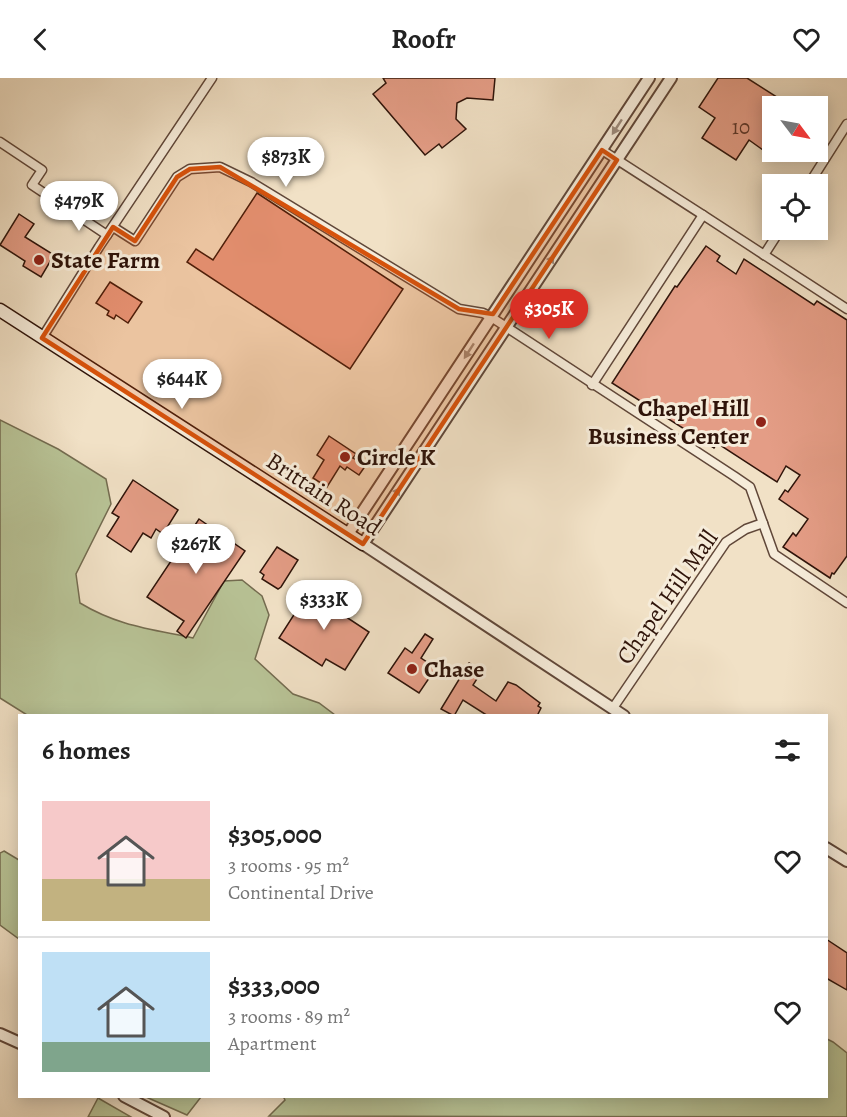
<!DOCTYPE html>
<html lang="en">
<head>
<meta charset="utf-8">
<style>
	body { margin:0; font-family:Alegreya,serif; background:#f6f6f6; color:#222; height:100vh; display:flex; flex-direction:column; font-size:22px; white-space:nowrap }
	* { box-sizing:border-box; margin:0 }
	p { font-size:20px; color:#767676 }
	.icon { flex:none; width:33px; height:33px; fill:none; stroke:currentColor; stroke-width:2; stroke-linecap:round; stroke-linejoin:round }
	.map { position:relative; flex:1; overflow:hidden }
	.drawer { position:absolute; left:18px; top:636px; width:810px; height:384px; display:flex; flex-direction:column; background:#fff; border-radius:0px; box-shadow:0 3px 15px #0003 }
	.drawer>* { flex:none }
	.needle { width:39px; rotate:122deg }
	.fabs { position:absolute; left:762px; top:18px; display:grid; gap:12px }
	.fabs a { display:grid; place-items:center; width:66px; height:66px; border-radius:0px; background:#fff; box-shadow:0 3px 15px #0003; font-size:30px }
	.price { position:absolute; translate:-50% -51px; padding:0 14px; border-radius:21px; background:#fff; color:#222; font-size:20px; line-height:39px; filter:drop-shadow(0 2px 3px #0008) }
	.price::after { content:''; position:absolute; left:50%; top:36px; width:18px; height:14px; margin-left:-9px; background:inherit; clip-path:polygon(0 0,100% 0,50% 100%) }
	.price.selected { background:#d93025; color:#fff }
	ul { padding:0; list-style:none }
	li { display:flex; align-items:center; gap:18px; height:150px; padding:0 24px }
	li+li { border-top:2px solid #e0e0e0 }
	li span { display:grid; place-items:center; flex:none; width:168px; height:120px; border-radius:0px; color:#555 }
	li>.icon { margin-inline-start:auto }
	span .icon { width:72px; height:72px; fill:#fffc; stroke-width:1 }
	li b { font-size:26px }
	h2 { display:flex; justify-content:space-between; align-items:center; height:72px; padding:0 24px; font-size:26px }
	header { display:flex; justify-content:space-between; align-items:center; height:78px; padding:0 24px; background:#fff; font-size:27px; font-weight:700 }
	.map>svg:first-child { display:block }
	.green { fill:#b8c396; stroke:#746c50; stroke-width:1.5 }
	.building { fill:#e49d86; stroke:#2f140a; stroke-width:1.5 }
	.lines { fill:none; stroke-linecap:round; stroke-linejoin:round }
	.minor-casing { stroke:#604739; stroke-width:11 }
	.tertiary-casing { stroke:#604739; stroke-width:14 }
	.secondary-casing { stroke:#2f140a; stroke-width:15 }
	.minor { stroke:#f6ecda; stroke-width:8 }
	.tertiary { stroke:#f6ecda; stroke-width:10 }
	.secondary { stroke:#f6ecda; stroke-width:12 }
	.oneway { fill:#9c8b7c }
	.marked { fill:#d6520c; fill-opacity:0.2; stroke:#d6520c; stroke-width:4.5; stroke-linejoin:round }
	.poi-dot { fill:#8f2418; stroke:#f6ecda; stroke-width:2 }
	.labels { text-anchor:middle; stroke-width:6; stroke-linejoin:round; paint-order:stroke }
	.number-label { font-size:21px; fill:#5c3629 }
	.poi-label { font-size:24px; font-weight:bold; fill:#2f140a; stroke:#f6ecda; text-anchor:start }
	.street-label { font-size:24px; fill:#2f140a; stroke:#f6ecda }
</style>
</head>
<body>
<header><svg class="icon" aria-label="back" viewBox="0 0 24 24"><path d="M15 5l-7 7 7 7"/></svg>Roofr<svg class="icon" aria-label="heart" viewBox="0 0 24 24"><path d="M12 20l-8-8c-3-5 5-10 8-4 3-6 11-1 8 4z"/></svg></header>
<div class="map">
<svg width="847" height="1039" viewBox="0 0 847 1039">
	<rect width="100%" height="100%" fill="#f1e1c6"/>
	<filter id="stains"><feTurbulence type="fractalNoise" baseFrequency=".00333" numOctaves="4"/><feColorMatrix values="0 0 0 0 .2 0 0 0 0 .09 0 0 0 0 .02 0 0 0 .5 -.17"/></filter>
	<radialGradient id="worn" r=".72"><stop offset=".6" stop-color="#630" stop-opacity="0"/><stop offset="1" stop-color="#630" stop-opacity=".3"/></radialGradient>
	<g class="green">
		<path d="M0 342 58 371 106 401 111 426 76 496 80 525C118 548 151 551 193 560L224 503 242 502 262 518 269 537 255 581 293 616 319 625 335 637H27L0 620Z"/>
		<path d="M4 773 19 782V861L0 847V775Z"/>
		<path d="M827 961 833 964 847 975V1039L269 1038 285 1022 283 1018H826Z"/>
		<path d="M146 1019H201L187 1037Z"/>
		<path d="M98 1020 131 1039H88Z"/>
	</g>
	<g class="building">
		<path d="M383 0H495L493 22 467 20 457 25 456 41 466 51 442 70 439 66 425 77 373 16 386 5Z"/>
		<path d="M718 0H747L791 28H772V57L763 72 749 62 736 82 702 60 715 40 699 29Z"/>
		<path d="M257 115 403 211 350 291 187 184 196 171 213 182Z"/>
		<path d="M19 136 34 146 25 159 54 177 41 199 23 188 25 183 0 167Z"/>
		<path d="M706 168 720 178 717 183 736 196 744 181 814 227 817 223 847 242V478L834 496 832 495 830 500 783 469 793 455 796 458 808 441 779 421 785 412 788 414 800 397 786 388 777 404 717 365 714 370 612 305 675 208 677 209Z"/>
		<path d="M110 204 142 224 128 245 116 237 114 241 107 237 109 233 96 225Z"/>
		<path d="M329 358 356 376 353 380 366 387 359 397 347 389 345 392 340 388 327 409 313 400 324 382 317 377Z"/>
		<path d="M133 402 178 432 163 456 156 451 151 460 143 455 131 474 107 458 119 439 112 435Z"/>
		<path d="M199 441 245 473 186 560 177 553 184 543 147 519Z"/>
		<path d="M277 469 298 482 281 509 278 511 262 501 264 497 260 494Z"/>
		<path d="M313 507 336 521 331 529 369 554 345 592 326 581 322 588 279 560Z"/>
		<path d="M425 556 433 561 421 580 436 590 419 615 388 595 405 570 412 575Z"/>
		<path d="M469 585 482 593 473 607 496 623 508 604 516 607 540 625 538 628 541 630 537 638H488L463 622 454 638 441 631Z"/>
		<path d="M826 861 847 875V912L826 900Z"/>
	</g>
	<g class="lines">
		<g class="minor-casing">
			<g id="minor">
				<path d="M0 64 42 92 32 107 107 157"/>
				<path d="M602 72 703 137"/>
				<path d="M809 106 847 46"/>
				<path d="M113 149 135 163 177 99 190 91 220 89 251 104 459 231 483 235 491 239 734 398 750 409 774 476 847 525"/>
				<path d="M764 177 780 152"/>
				<path d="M42 260 99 169 212 0"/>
				<path d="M592 307 703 137 847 231"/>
				<path d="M613 630 726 464 746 451 763 445"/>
			</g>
		</g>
		<g class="tertiary-casing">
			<g id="tertiary">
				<path d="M348 456 649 0"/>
				<path d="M624 638 363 466 671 0"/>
				<path d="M826 770 847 783"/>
				<path d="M0 956 20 965"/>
				<path d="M124 1018 164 1039"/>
			</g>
		</g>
		<g class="secondary-casing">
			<path id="secondary" d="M0 232 363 466"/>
		</g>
		<use href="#minor" class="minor"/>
		<use href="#tertiary" class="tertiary"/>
		<use href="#secondary" class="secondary"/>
	</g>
	<defs><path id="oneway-solid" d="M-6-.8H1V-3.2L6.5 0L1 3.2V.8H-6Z" transform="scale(1.5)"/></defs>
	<g class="oneway">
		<use href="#oneway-solid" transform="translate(617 49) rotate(123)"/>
		<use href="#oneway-solid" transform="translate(549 185) rotate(-56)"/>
		<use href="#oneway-solid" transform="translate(469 273) rotate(123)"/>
		<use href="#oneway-solid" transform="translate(395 417) rotate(-56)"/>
	</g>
	<path class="marked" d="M602 72 617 82 363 466 42 260 113 149 135 163 177 99 190 91 220 89 459 231 493 236Z"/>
	<g class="poi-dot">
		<circle cx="39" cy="182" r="6"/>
		<circle cx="761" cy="344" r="6"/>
		<circle cx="345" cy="379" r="6"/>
		<circle cx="412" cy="591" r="6"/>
	</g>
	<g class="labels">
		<g class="number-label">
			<text x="741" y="56">10</text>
		</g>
		<g class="poi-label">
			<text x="51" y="190">State Farm</text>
			<text x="749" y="338" text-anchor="end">Chapel Hill<tspan x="749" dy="28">Business Center</tspan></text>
			<text x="357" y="387">Circle K</text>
			<text x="424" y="599">Chase</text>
		</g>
		<g class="street-label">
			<text transform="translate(324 416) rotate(33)" y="8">Brittain Road</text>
			<text transform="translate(667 519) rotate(-55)" y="8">Chapel Hill Mall</text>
		</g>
	</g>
	<rect width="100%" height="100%" filter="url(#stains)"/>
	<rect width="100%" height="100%" fill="url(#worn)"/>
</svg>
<div class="fabs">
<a><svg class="needle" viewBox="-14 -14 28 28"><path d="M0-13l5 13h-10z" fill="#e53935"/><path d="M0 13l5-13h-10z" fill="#767676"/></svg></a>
<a><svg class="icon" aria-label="locate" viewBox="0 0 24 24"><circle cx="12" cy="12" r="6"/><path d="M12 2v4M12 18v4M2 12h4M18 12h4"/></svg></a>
</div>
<b class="price" style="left:286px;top:110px">$873K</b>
<b class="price" style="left:79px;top:154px">$479K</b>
<b class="price selected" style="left:549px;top:262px">$305K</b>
<b class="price" style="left:182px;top:332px">$644K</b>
<b class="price" style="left:196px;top:497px">$267K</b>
<b class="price" style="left:324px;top:553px">$333K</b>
<section class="drawer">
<h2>6 homes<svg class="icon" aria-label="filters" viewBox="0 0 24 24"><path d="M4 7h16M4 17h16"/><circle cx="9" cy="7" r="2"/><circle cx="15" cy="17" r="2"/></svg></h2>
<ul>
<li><span style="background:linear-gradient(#f6c9c9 65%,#c2b280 0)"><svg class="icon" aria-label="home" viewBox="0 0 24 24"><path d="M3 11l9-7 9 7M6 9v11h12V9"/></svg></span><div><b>$305,000</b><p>3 rooms · 95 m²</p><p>Continental Drive</p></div><svg class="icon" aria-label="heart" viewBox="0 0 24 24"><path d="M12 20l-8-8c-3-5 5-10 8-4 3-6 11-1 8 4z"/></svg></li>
<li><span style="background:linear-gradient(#bfe0f5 75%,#7fa58c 0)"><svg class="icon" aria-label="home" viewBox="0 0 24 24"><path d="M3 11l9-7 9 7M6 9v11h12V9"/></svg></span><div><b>$333,000</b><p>3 rooms · 89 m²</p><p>Apartment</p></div><svg class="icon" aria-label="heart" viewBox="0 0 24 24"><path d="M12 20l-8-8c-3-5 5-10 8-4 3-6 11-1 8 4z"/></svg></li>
</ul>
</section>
</div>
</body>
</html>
